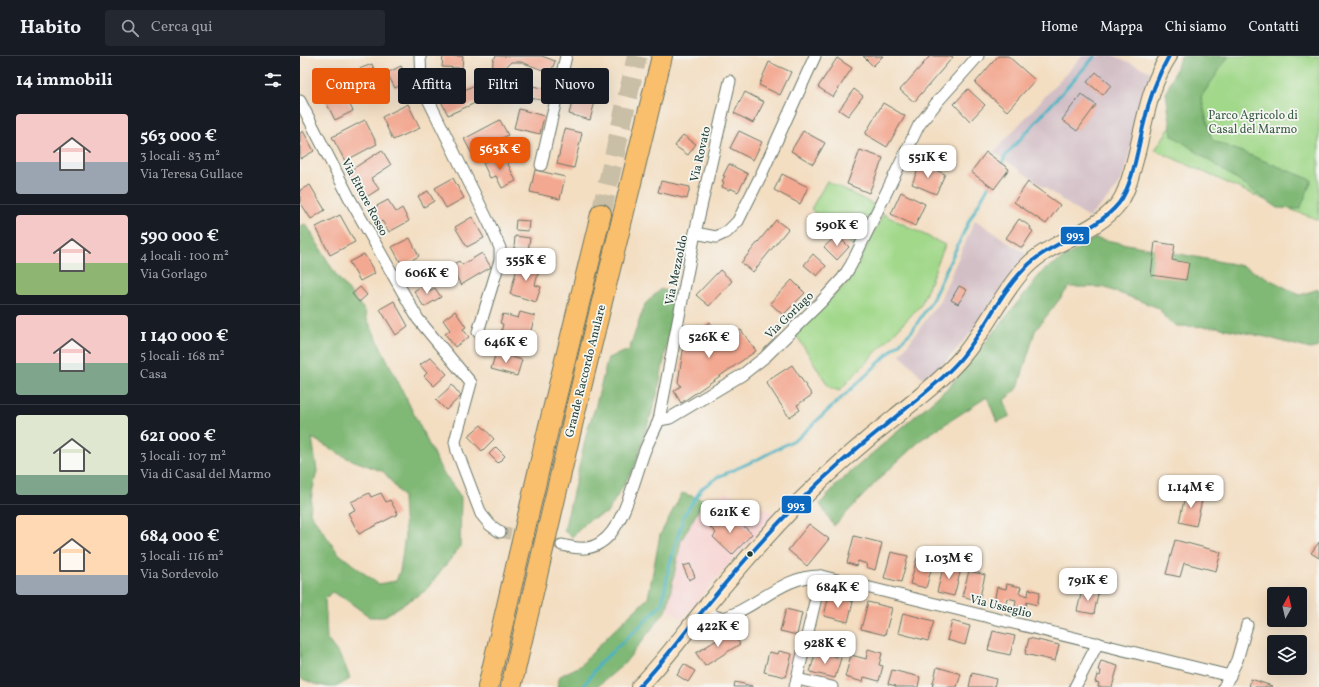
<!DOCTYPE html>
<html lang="it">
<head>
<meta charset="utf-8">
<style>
	body { margin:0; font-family:Vollkorn,serif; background:#242831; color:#f1f3f6; height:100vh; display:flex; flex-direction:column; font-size:15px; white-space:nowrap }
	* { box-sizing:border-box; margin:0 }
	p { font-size:13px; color:#9ea1a6 }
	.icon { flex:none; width:22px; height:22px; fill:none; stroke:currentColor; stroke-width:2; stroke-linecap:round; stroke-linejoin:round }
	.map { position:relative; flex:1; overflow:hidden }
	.details { display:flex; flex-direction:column; background:#171b24; width:300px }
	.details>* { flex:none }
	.banner { position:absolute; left:12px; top:12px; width:380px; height:36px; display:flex; gap:8px }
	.needle { width:26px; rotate:8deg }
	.tools { position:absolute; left:967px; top:531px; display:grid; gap:8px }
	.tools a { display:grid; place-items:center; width:40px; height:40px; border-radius:4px; background:#171b24; box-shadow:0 4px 16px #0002; font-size:20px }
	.price { position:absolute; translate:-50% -34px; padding:0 9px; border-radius:8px; background:#fff; color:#222; font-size:13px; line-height:26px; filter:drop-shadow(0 1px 2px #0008) }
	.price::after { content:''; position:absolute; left:50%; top:24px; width:12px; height:9px; margin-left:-6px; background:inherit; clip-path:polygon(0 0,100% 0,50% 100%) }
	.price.current { background:#ea580c; color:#fff }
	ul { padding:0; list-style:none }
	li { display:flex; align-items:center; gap:12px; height:100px; padding:0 16px }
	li+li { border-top:1px solid #363941 }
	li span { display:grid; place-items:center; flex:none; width:112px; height:80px; border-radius:4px; color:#555 }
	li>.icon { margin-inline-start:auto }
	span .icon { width:48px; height:48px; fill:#fffc; stroke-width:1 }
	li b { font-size:17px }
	h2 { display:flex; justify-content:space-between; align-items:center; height:48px; padding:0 16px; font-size:17px }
	.chip { padding:0 14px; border-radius:4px; background:#171b24; box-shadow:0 4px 16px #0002; font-size:14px; line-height:36px }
	.chip.current { background:#ea580c; color:#fff }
	header { display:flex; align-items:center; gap:24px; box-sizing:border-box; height:56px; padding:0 20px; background:#171b24; border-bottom:1px solid #363941 }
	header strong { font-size:19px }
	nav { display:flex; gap:22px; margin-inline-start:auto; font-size:14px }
	.search { width:280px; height:36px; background:#242831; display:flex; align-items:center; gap:10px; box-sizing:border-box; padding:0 14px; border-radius:4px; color:#9ea1a6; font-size:15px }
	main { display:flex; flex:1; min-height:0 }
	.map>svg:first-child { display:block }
	.built { fill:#f7d0cf }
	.industrial { fill:#d2bec5 }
	.green { fill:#a1d88a; stroke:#608a5f }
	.forest { fill:#80b876; stroke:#507a55; fill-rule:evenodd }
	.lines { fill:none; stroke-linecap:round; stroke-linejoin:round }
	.stream { stroke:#47b4c3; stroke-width:3 }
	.building { fill:#f3a891 }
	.street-tunnel { stroke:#c9bea6; stroke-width:11; stroke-dasharray:11 5.5; stroke-linecap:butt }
	.highway-tunnel { stroke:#c9bea6; stroke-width:20; stroke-dasharray:20 10; stroke-linecap:butt }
	.street-casing { stroke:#697566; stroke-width:13 }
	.secondary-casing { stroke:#697566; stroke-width:18 }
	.highway-casing { stroke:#697566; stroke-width:22 }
	.street { stroke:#fff; stroke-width:11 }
	.secondary { stroke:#fde5c5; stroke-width:16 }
	.highway { stroke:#f9bf6d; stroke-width:20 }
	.bus-1-casing { stroke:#f6f6f2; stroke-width:7 }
	.bus-1 { stroke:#0c69bf; stroke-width:4 }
	.bus-dot { fill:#1f3d34; stroke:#f6f6f2; stroke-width:1.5 }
	.labels { text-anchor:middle; stroke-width:3.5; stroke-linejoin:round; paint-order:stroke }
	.park-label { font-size:12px; fill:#395c45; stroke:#f6f6f2 }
	.street-label { font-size:12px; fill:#1f3d34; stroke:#f6f6f2 }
	.line-badge { stroke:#f6f6f2; stroke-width:1.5 }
	.badge-label { font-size:11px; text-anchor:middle; font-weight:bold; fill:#fff }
</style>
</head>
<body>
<header>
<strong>Habito</strong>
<div class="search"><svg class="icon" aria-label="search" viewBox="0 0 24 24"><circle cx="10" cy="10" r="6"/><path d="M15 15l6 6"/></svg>Cerca qui</div>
<nav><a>Home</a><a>Mappa</a><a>Chi siamo</a><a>Contatti</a></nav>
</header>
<main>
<section class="details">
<h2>14 immobili<svg class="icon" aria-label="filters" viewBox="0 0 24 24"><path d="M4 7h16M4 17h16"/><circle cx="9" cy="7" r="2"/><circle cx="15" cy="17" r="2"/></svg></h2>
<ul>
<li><span style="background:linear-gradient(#f6c9c9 60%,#9aa5b1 0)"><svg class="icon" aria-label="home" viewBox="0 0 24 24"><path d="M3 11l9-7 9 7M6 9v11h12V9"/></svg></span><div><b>563 000 €</b><p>3 locali · 83 m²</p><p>Via Teresa Gullace</p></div></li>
<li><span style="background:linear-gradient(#f6c9c9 60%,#8fb573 0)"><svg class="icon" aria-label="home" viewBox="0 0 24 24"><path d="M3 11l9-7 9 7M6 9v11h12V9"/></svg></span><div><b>590 000 €</b><p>4 locali · 100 m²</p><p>Via Gorlago</p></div></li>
<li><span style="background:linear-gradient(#f6c9c9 60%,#7fa58c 0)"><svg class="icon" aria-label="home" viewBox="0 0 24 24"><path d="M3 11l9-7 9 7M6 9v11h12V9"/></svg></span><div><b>1 140 000 €</b><p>5 locali · 168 m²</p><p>Casa</p></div></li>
<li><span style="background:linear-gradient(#dfe7d0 75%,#7fa58c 0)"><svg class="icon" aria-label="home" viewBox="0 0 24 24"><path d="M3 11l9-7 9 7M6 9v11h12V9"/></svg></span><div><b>621 000 €</b><p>3 locali · 107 m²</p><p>Via di Casal del Marmo</p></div></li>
<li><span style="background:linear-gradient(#ffd9b3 75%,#9aa5b1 0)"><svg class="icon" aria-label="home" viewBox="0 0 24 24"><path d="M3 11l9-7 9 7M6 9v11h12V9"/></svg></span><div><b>684 000 €</b><p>3 locali · 116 m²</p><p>Via Sordevolo</p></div></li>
</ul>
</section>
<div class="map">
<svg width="1019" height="631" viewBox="0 0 1019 631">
	<rect width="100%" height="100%" fill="#f6f6f2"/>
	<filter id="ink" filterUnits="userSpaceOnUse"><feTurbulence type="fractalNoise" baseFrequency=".025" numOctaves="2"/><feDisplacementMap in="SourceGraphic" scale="8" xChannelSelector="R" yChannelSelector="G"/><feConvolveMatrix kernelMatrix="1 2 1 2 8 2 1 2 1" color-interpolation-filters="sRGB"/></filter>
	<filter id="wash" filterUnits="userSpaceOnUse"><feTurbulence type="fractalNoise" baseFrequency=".012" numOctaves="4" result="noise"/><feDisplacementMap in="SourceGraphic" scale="16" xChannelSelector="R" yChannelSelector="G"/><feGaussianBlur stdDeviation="0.9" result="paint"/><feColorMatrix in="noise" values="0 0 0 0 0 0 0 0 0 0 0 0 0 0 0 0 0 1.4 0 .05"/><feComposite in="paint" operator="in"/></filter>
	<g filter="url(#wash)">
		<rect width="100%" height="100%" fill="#f3dec2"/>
		<path class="built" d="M426 436 476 458 431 506 382 563 367 553 381 485 398 456Z"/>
		<g class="industrial">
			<path d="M782 0H815L851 16 823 120 812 138 788 162 694 96Z"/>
			<path d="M675 164 726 198 677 270 627 326 600 299 639 246Z"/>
		</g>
		<g class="green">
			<path d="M917 0H1019V164L965 144 855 94Z"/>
			<path d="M527 125 575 149 554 191 511 153Z"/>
			<path d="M583 158 645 189 621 249 539 335 529 331 495 277 550 224Z"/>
		</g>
		<g class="forest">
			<path d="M881 0H929L901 41 912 84 1012 124 1000 153 978 152 872 79 866 37Z"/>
			<path d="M6 168 36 219 65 255 67 263 142 415 161 441 160 491 125 535 83 561H70L45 543 32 536 25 543 27 583 43 604 50 623 36 631H29L15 628 0 622V170ZM12 382 47 402 84 416 103 441 105 480 100 515 96 525 78 528 38 497 10 457 12 437 17 415Z"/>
			<path d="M795 182 943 210 1000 239 1019 233V291L1010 293 966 281 916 271 877 270 866 263 859 252 803 231H769L735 275 718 332 704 344 710 360 697 366 687 341 622 383 586 416 534 470 520 448 537 428 651 329 743 215Z"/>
			<path d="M361 233 377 239 357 339 335 410 307 457 290 463 272 481 264 475 288 372 295 352 308 302 329 294 345 248Z"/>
			<path d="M382 437 404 444 381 485 367 553 324 608 297 631H257L260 620 280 610 311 577 348 542 360 479Z"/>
		</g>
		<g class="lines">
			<g class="stream">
				<path d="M700 111 706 99 795 0"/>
				<path d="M283 631 299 608 340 570 362 548 369 511 384 459 402 432 418 421 458 403 498 382 562 323 612 275 631 246 670 163 691 126"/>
			</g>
		</g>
		<g id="blocks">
			<g class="building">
				<path d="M143 0H163L162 12 142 11Z"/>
				<path d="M196 0H242L255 5 251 17 221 6H211L206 11 207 19 213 26 247 33 246 45 210 38 197 31 192 19 193 4Z"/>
				<path d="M563 0H583L573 10Z"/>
				<path d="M630 0H651L653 1 614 46 600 34Z"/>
				<path d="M698 0H708L735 24 707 55 675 27Z"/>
				<path d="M537 2 552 12 533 41 518 31Z"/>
				<path d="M469 6 491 16 480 39 459 29Z"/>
				<path d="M72 8 81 29 69 35 59 13Z"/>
				<path d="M101 10 109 25 95 32 87 17Z"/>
				<path d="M796 16 811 29 803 39 787 26Z"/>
				<path d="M277 28 298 34 290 64 269 58Z"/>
				<path d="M175 29 182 44 148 59 141 45Z"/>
				<path d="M554 33 563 40 548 60 539 54Z"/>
				<path d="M668 33 685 49 670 65 654 48Z"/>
				<path d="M39 35 44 45 47 43 53 55 35 64 24 42Z"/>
				<path d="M445 36 464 46 453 67 434 57Z"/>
				<path d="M781 38 796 49 777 75 762 64Z"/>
				<path d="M583 47 605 60 587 91 565 78Z"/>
				<path d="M108 48 120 72 93 84 82 61Z"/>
				<path d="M219 53 244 60 240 78 214 72Z"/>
				<path d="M65 64 77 88 45 105 32 81Z"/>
				<path d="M200 64 208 79 172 98 164 83Z"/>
				<path d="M265 73 282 77 274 112 257 108Z"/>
				<path d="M3 75 14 95 0 103V77Z"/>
				<path d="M439 75 462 86 453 104 430 92Z"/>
				<path d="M503 75 525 87 513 108 491 95Z"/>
				<path d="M383 79 396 88 388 99 375 90Z"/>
				<path d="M82 94 91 109 71 122 79 133 65 142 48 116Z"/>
				<path d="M560 94 583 102 569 137 547 128Z"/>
				<path d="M686 96 709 113 694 133 671 116Z"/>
				<path d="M198 100 200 105 205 102 216 125 202 132 196 120 190 122 183 107Z"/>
				<path d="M429 108 448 118 438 136 430 132 429 134 422 131 424 126 422 125 425 120H423Z"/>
				<path d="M620 108 645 118 636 138 612 128Z"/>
				<path d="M235 114 265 121 260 143 230 136Z"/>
				<path d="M482 118 508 131 500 148 474 134Z"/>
				<path d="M153 122 164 142 146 152 135 132Z"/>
				<path d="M361 125 390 131 387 143 358 136Z"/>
				<path d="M728 126 760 149 746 168 714 146Z"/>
				<path d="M10 129 25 154 11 163 0 146V134Z"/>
				<path d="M128 135 134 145 124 151 118 140Z"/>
				<path d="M601 136 625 148 615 170 591 158Z"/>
				<path d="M88 144 96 156 102 152 109 165 89 176 82 165 79 167 71 153Z"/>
				<path d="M40 159 55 186 30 199 16 171Z"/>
				<path d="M172 161 184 182 167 191 155 171Z"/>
				<path d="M719 163 731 171 730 173 733 175 722 192 706 182Z"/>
				<path d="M216 164 229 165 228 175 215 174Z"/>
				<path d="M476 164 488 173 453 216 441 207Z"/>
				<path d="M537 179 549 191 537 204 524 191Z"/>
				<path d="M215 180 230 182 228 195 214 193Z"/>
				<path d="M110 182 119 200 102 209 92 191Z"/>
				<path d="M855 186 875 189 872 204 889 207 886 224 851 219Z"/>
				<path d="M182 197 191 211 161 229 150 210 159 205 162 209Z"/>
				<path d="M64 198 75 217 60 225 49 206Z"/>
				<path d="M513 198 526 210 517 220 504 209Z"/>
				<path d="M219 205 240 211 235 229 241 231 236 246 210 238Z"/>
				<path d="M420 214 432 225 409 250 396 239Z"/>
				<path d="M492 224 505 237 483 259 470 247Z"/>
				<path d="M125 228 129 235 135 232 141 241 124 251 114 235Z"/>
				<path d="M659 230 667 234 658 248 651 244Z"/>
				<path d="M60 231 67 239 59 246 52 238Z"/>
				<path d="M94 245 108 270 96 279 80 253Z"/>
				<path d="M155 255 166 271 163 273 169 281 155 291 145 278 150 274 143 264Z"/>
				<path d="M220 256 235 260 228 285 201 277 203 268 200 267 203 258 218 262Z"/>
				<path d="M410 266 424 285 441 274 456 295 381 347 374 335 381 330 378 326 385 283Z"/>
				<path d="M196 296 222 304 217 320 191 313Z"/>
				<path d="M131 301 147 318 134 330 124 320 127 317 120 309Z"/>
				<path d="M492 309 512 339 497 349 500 354 489 361 466 326Z"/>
				<path d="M152 329 161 340 146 354 136 344Z"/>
				<path d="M181 369 194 383 182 395 168 380Z"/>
				<path d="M196 391 205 400 198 407 189 398Z"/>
				<path d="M886 436 903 440 896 470 879 466Z"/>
				<path d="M69 437 71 441 81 437 86 446 90 444 98 458 59 478 48 457 55 454 51 446Z"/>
				<path d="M420 461 428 468 434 461 452 478 432 499 413 481 416 477 410 471Z"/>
				<path d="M509 468 529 483 507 510 488 494Z"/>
				<path d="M554 480 582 487 575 514 566 511 567 508 558 505 557 510 547 507Z"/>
				<path d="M875 484 921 496 916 515 884 507 880 521 866 518Z"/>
				<path d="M1019 486V502L1011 497Z"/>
				<path d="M591 496 608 500 601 526 584 522Z"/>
				<path d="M617 502 633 507 626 532 610 528Z"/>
				<path d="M390 508 395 521 389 524 383 510Z"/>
				<path d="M644 508 661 513 654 540 637 536Z"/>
				<path d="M669 515 685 519 679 545 662 540Z"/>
				<path d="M707 528 721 531 719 537 728 540 729 533 740 536 737 549 727 546 725 553 715 551 716 544 707 542 705 549 694 546 697 531 706 533Z"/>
				<path d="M782 534 798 537 794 558 777 555Z"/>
				<path d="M529 539 553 546 548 566 524 560Z"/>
				<path d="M568 546 592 552 585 579 561 573Z"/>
				<path d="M486 553 502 557 497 579 480 575Z"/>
				<path d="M603 557 634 565 628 585 598 577Z"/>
				<path d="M652 565 670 570 665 589 647 584Z"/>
				<path d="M431 575 440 588 405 610 396 597Z"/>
				<path d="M693 575 715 580 710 599 688 594Z"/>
				<path d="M729 582 759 589 755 605 725 598Z"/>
				<path d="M568 593 582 597 579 609 583 610 579 625 564 621 563 626 545 621 551 599 566 603Z"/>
				<path d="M479 595 492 598 486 621 464 616 469 596 478 598Z"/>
				<path d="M516 595 541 602 535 622 510 616Z"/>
				<path d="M801 605 818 610 812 631H798L799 627 795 626 797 619 800 620 801 615 798 614Z"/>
				<path d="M384 608 395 615 388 626 377 619Z"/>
				<path d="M637 611 661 618 657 631H632Z"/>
				<path d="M592 614 620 621 618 631H595L596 630 588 628Z"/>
				<path d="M672 617 696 623 694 631H669Z"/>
				<path d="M951 623 972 630V631H949Z"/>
				<path d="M435 626 452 630V631H434Z"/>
			</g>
		</g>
	</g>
	<g filter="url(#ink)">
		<use href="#blocks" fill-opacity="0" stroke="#697566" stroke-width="1"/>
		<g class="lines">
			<path class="street-tunnel" d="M200 476 262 489"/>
			<path class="highway-tunnel" d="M301 158 337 0"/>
			<g class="street-casing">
				<g id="street">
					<path d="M120 0 121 25 124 35 190 169 200 192V204L178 276"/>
					<path d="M0 45 50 143 118 263 171 327 157 378 155 386 157 395 181 458 190 469 200 476"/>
					<path d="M241 109 266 0"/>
					<path d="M395 177 430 25"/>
					<path d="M359 364 395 177 416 181 427 176 438 165 462 117 515 0"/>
					<path d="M262 489C275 492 288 495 300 487 324 473 335 420 345 394 349 384 355 374 359 364L370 362 442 319 465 301 521 246 543 222 551 209 619 69 638 45 678 0"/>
					<path d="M405 552C411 558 415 562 424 562 457 551 484 519 521 520L930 620"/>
					<path d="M497 623 532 631"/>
					<path d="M495 631 521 520"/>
					<path d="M775 631 798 587"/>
					<path d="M924 631 937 604 947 569"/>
				</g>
			</g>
			<g class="secondary-casing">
				<path id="secondary" d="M339 631C363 607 383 579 404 553 435 516 466 480 500 445 530 415 562 387 595 361 618 342 642 324 661 302 686 274 700 239 725 212 751 184 796 178 819 147 827 136 830 122 834 108 844 72 848 31 869 0"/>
			</g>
			<g class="highway-casing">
				<g id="highway">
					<path d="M188 631 248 374 301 158"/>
					<path d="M211 631 277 348 362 0"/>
				</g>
			</g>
			<use href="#street" class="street"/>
			<use href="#secondary" class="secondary"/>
			<use href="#highway" class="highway"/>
			<g class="bus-1-casing">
				<path id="bus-1" d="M339 631C363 606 383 579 404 553 434 516 466 479 500 445 526 419 553 395 582 372 607 351 634 332 656 308 683 279 697 240 725 212 752 184 794 178 819 147 833 129 838 90 844 67 849 43 857 21 869 0"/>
			</g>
			<use href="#bus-1" class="bus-1"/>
		</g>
	</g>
	<circle class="bus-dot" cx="450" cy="498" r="3.5"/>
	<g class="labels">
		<g class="park-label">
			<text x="953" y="63">Parco Agricolo di<tspan x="953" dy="14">Casal del Marmo</tspan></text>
		</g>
		<g class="street-label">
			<text transform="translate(400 98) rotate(-77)" y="4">Via Rovato</text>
			<text transform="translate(65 141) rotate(62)" y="4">Via Ettore Rosso</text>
			<text transform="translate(376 214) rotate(-78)" y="4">Via Mezzoldo</text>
			<text transform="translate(489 259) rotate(-44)" y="4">Via Gorlago</text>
			<text transform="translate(285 315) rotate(-76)" y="4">Grande Raccordo Anulare</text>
			<text transform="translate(701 550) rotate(14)" y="4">Via Usseglio</text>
		</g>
	</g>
	<g class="line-badge">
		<rect x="760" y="170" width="30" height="19" rx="4" fill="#0c69bf"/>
		<rect x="481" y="439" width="31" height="19" rx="4" fill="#0c69bf"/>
	</g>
	<g class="badge-label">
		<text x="775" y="183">993</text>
		<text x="496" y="453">993</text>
	</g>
</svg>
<div class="tools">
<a><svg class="needle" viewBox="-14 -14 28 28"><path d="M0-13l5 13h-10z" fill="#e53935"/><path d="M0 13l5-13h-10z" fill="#9ea1a6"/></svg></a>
<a><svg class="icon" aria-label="layers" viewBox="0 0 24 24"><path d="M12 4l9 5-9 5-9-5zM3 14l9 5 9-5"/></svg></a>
</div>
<b class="price current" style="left:200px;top:115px">563K €</b>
<b class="price" style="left:628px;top:123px">551K €</b>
<b class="price" style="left:537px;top:191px">590K €</b>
<b class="price" style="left:226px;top:226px">355K €</b>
<b class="price" style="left:127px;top:239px">606K €</b>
<b class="price" style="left:409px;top:303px">526K €</b>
<b class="price" style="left:206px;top:308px">646K €</b>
<b class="price" style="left:891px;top:453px">1.14M €</b>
<b class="price" style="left:430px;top:478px">621K €</b>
<b class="price" style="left:649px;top:524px">1.03M €</b>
<b class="price" style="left:788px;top:546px">791K €</b>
<b class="price" style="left:538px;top:553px">684K €</b>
<b class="price" style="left:418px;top:592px">422K €</b>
<b class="price" style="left:525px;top:609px">928K €</b>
<div class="banner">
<a class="chip current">Compra</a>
<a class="chip">Affitta</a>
<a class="chip">Filtri</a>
<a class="chip">Nuovo</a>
</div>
</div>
</main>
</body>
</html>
